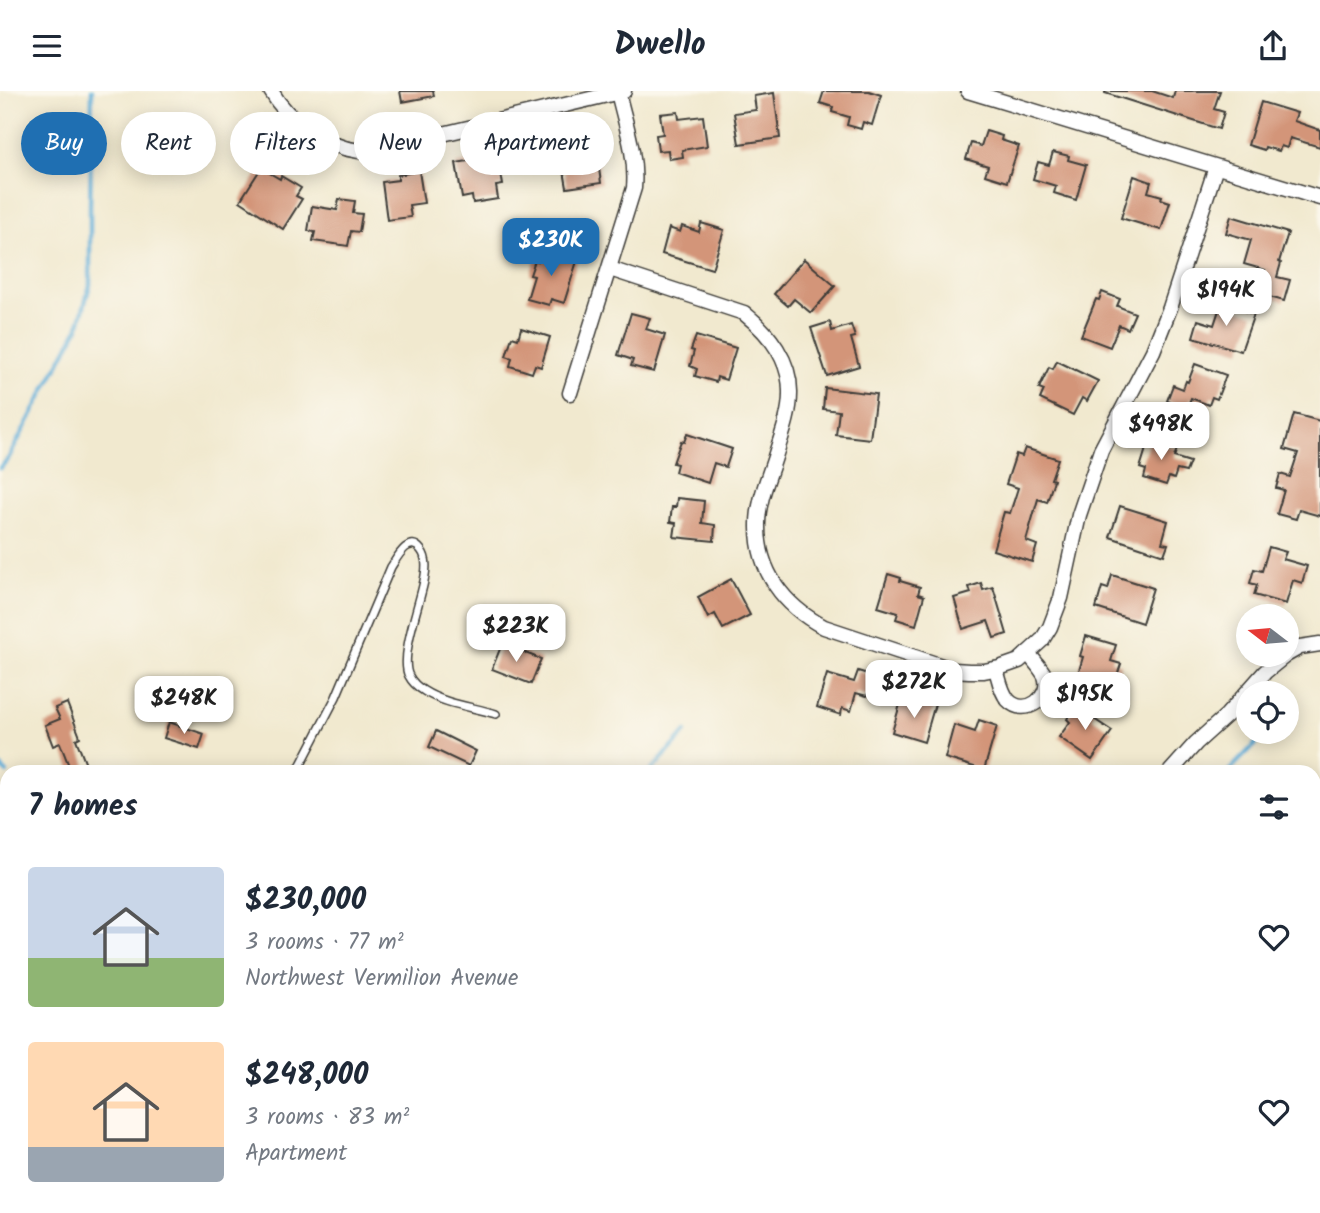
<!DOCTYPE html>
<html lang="en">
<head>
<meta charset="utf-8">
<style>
	body { margin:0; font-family:Kalam,sans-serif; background:#f2f2f3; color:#1f2937; height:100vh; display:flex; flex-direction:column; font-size:26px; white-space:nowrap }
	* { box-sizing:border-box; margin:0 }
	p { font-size:23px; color:#747a83 }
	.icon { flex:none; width:38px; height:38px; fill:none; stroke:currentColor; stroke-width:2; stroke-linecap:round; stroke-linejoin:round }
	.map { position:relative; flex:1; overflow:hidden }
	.side { position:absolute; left:0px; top:674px; width:1321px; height:450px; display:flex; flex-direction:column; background:#fff; border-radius:21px 21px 0 0; box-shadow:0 4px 18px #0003 }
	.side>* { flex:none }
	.banner { position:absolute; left:21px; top:21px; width:700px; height:63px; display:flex; gap:14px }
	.needle { width:46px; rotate:286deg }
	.controls { position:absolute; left:1236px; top:513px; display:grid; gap:14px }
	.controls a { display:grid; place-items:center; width:63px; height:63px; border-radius:50%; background:#fff; box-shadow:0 4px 18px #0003; font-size:35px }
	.price { position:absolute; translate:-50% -60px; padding:0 16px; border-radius:14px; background:#fff; color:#222; font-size:23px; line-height:46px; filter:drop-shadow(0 2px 4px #0008) }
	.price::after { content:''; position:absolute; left:50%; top:42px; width:21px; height:16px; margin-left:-10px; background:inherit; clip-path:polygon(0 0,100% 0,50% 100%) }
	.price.on { background:#1f6fb2; color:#fff }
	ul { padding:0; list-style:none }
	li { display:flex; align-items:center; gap:21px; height:175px; padding:0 28px }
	li span { display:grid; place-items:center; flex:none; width:196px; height:140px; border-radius:7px; color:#555 }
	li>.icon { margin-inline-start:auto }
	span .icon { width:84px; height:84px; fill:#fffc; stroke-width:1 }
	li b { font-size:30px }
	h2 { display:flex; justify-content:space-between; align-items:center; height:84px; padding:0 28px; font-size:30px }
	.chip { padding:0 24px; border-radius:32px; background:#fff; box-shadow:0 4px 18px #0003; font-size:24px; line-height:63px }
	.chip.on { background:#1f6fb2; color:#fff }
	header { display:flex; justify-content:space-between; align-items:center; height:91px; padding:0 28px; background:#fff; font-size:32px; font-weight:700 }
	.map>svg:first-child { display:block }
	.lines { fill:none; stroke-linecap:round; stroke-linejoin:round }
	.stream { stroke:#5eadd8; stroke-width:4.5 }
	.building { fill:#d39579 }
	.service-casing { stroke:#3c3b37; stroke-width:10 }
	.minor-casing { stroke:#3c3b37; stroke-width:17 }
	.service { stroke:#fff; stroke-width:7 }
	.minor { stroke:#fff; stroke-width:14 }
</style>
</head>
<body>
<header><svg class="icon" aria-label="menu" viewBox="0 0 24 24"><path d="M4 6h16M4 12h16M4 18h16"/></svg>Dwello<svg class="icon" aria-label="share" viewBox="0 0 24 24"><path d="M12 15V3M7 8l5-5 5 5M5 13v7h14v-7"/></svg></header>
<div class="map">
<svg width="1320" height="1122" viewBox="0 0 1320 1122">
	<rect width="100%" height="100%" fill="#fbf7ec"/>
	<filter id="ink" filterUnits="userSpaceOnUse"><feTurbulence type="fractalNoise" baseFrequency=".0143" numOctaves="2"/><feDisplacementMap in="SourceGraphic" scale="14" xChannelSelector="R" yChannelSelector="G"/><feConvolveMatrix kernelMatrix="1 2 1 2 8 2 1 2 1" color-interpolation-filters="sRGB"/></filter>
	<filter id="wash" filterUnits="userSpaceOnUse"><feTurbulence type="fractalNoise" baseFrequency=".00686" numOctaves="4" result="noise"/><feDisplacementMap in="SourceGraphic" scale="28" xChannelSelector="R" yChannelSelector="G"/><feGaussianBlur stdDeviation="1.57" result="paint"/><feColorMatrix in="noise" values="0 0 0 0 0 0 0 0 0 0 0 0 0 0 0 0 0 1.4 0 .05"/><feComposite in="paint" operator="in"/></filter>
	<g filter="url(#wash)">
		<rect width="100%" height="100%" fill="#f1e9cf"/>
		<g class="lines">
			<g class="stream">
				<path d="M0 377 8 368 78 237 90 194V115L92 0"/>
				<path d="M0 675 7 682"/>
				<path d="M650 681 686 641"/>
				<path d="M1228 681 1261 647"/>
				<path d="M1314 955H1320"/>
				<path d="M365 1116 370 1122"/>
				<path d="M890 1122 893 1116"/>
			</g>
		</g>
		<g id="blocks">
			<g class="building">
				<path d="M400 0H433L434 5 402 11Z"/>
				<path d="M824 0H869L881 4 872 34 863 31 861 38 847 34 849 26 832 21 833 16 820 12Z"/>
				<path d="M1105 0H1152L1173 7 1175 0H1220L1214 18 1224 21 1219 38 1105 2Z"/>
				<path d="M774 2 780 47 739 53 734 22 756 19 754 5Z"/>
				<path d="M1261 11 1297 22 1294 30 1320 39V56L1290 47 1287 57 1281 55 1279 60 1265 56 1264 59 1248 54Z"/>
				<path d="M678 21 679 28 703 25 707 55 682 59 683 66 669 68 668 59 658 60 656 44 663 43 660 23Z"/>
				<path d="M986 40 1002 45 1001 49 1019 55 1007 91 985 84 988 75 966 68 971 52 981 55Z"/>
				<path d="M580 47 583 66 597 63 601 92 567 97 562 68 548 71 545 53Z"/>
				<path d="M1053 61 1069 65 1068 69 1086 74 1076 109 1054 102 1056 95 1033 88 1038 71 1049 74Z"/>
				<path d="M498 65 503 94 496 95 498 108 473 112 472 105 462 107 456 72Z"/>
				<path d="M261 77 280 88 281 85 301 97 296 105 302 108 283 138 240 110Z"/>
				<path d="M419 80 424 112 409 114 411 126 387 129 382 91 398 89V84Z"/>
				<path d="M1134 85 1151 91 1148 101 1162 105 1161 108 1170 111 1161 139 1121 127Z"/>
				<path d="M339 108 355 110 353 122 362 123 359 141 351 140 348 155 313 150 315 141 308 140 312 115 337 119Z"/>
				<path d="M1231 125 1288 142 1279 171 1281 172 1277 186 1290 189 1284 210 1258 203 1265 179 1244 173 1251 149 1226 142Z"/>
				<path d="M701 132 724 139 712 178 662 163 669 137 680 141 682 135 699 141Z"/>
				<path d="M541 159 577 170 564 212 551 208 549 214 527 208 534 185 530 184 535 169 538 170Z"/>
				<path d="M804 168 835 195 811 222 794 208 788 215 774 203Z"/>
				<path d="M1102 201 1120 208 1117 215 1135 222 1128 238 1119 234 1110 256 1081 245 1096 208 1099 209Z"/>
				<path d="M1221 213 1254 223 1241 260 1193 246 1198 229 1214 234Z"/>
				<path d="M631 222 650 227 646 238 665 244 654 281 631 275 633 269 618 264Z"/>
				<path d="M830 231 832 240 851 234 855 246 851 247 859 275 827 285 811 237Z"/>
				<path d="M521 237 550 246 541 276 535 274 532 282 510 275 512 267 506 265 512 246 518 248Z"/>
				<path d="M696 245 736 257 726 289 717 286 716 291 695 285 697 278 690 275 694 260 691 259Z"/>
				<path d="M1057 270 1098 290 1087 310 1082 307 1073 324 1040 308 1044 299 1039 297 1049 276 1053 278Z"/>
				<path d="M1195 273 1226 284 1217 308 1212 306 1209 314 1191 307 1187 317 1167 310 1173 294 1183 298 1186 290 1188 291Z"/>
				<path d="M825 297 876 303 870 348 836 344 839 320 823 318Z"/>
				<path d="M1294 323 1320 330V425L1299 419 1296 428 1277 423 1284 399 1276 397 1280 383 1290 386 1298 362 1284 358Z"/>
				<path d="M687 343 732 358 726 376 714 372 708 392 675 381 677 373 673 372 681 350 684 351Z"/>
				<path d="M1150 345 1164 350 1163 354 1177 358 1174 366 1190 371 1186 381 1177 379 1174 388 1169 386 1166 394 1144 387 1146 379 1140 377Z"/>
				<path d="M1025 357 1058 368 1051 388 1054 389 1047 411 1038 408 1026 450 1037 454 1032 471 993 459 1004 421 1010 422 1018 397 1006 393 1016 363 1022 365Z"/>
				<path d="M677 407 704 410 702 432 715 434 714 450 674 446 676 432 670 431 672 416H676Z"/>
				<path d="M1120 415 1168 430 1162 452 1168 453 1164 464 1110 446Z"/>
				<path d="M1269 456 1286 461 1283 468 1307 475 1302 492 1293 489 1286 513 1254 504 1257 494 1250 492 1254 478 1262 480Z"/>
				<path d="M888 483 901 487 900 490 920 496 918 503 924 505 916 534 896 528 898 522 878 516Z"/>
				<path d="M1112 484 1153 497 1142 532 1096 517 1102 496 1108 498Z"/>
				<path d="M731 488 750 524 723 538 715 523 708 527 698 506Z"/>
				<path d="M981 492 983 499 993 496 1007 543 994 547 988 530 963 538 954 507 971 502 969 496Z"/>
				<path d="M1086 545 1116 554 1111 570 1121 573 1114 594 1078 583 1083 566 1080 565Z"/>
				<path d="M502 553 541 568 531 593 492 578Z"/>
				<path d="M858 580 874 585 867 605 856 602 851 620 842 617 841 624 817 616 827 583 854 591Z"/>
				<path d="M920 609 935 613 924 651 892 641 901 610 918 615Z"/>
				<path d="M1079 610 1095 621 1091 626 1112 640 1092 669 1059 646 1070 631 1067 628Z"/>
				<path d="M67 612 80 646 76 648 86 674 71 680 60 652 53 655 45 634 60 628 55 617Z"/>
				<path d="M979 629 997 635 984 679 945 667 954 634 975 641Z"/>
				<path d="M169 631 204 643 199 658 164 647Z"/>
				<path d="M436 640 476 660 469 675 429 656Z"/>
			</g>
		</g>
	</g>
	<g filter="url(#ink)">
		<use href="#blocks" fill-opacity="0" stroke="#3c3b37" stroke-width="2"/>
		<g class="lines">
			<g class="service-casing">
				<path id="service" d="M297 681 336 606 391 476C397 467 409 443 421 459 428 468 426 480 424 490 420 512 399 567 409 585 412 591 419 597 424 600 444 613 474 616 496 623"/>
			</g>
			<g class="minor-casing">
				<g id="minor">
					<path d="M271 0C288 30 325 56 359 60 369 61 382 57 392 55L624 0"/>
					<path d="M968 0 1320 107"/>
					<path d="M610 178 744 222C769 242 791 270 790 303 790 324 781 346 775 366 768 388 758 410 758 433 757 480 784 515 824 536L954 579 969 580H984L999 577 1019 570 1042 549 1050 536 1061 507 1079 424 1101 359 1153 260 1170 217 1216 76"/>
					<path d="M570 302 634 97C637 65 625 32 618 1"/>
					<path d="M996 578C999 588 1001 601 1008 609 1025 627 1053 606 1045 585 1041 577 1033 569 1028 562"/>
					<path d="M1170 681 1196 652 1227 624 1265 581 1286 564 1300 556 1320 553"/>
					<path d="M0 757 7 761"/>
					<path d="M0 1089 7 1094"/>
					<path d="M43 1116 53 1122"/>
				</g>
			</g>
			<use href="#service" class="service"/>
			<use href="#minor" class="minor"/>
		</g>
	</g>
</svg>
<div class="controls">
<a><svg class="needle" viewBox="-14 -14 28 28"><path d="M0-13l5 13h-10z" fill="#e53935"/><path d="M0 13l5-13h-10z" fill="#747a83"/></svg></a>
<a><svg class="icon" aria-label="locate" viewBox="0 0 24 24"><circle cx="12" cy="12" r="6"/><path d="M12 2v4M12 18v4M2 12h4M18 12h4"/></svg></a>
</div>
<b class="price on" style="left:551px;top:187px">$230K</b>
<b class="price" style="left:1226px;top:237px">$194K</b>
<b class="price" style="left:1161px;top:371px">$498K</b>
<b class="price" style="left:516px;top:573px">$223K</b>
<b class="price" style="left:914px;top:629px">$272K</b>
<b class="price" style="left:1085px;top:641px">$195K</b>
<b class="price" style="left:184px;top:645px">$248K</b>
<div class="banner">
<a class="chip on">Buy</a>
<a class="chip">Rent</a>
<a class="chip">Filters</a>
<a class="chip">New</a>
<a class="chip">Apartment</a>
</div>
<section class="side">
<h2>7 homes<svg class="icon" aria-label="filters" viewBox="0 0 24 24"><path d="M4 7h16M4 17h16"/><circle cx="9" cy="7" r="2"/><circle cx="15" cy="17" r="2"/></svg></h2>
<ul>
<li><span style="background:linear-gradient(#c9d6e8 65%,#8fb573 0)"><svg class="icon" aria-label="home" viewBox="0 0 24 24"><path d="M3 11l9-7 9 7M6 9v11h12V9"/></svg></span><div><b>$230,000</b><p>3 rooms · 77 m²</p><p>Northwest Vermilion Avenue</p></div><svg class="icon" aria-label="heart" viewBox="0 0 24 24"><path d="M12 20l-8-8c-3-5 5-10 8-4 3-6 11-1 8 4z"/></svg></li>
<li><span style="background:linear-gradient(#ffd9b3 75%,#9aa5b1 0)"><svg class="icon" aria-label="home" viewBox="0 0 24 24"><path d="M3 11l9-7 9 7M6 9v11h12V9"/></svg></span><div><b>$248,000</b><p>3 rooms · 83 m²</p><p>Apartment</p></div><svg class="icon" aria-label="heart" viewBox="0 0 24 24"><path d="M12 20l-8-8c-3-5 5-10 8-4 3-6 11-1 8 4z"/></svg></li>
</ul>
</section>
</div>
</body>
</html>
